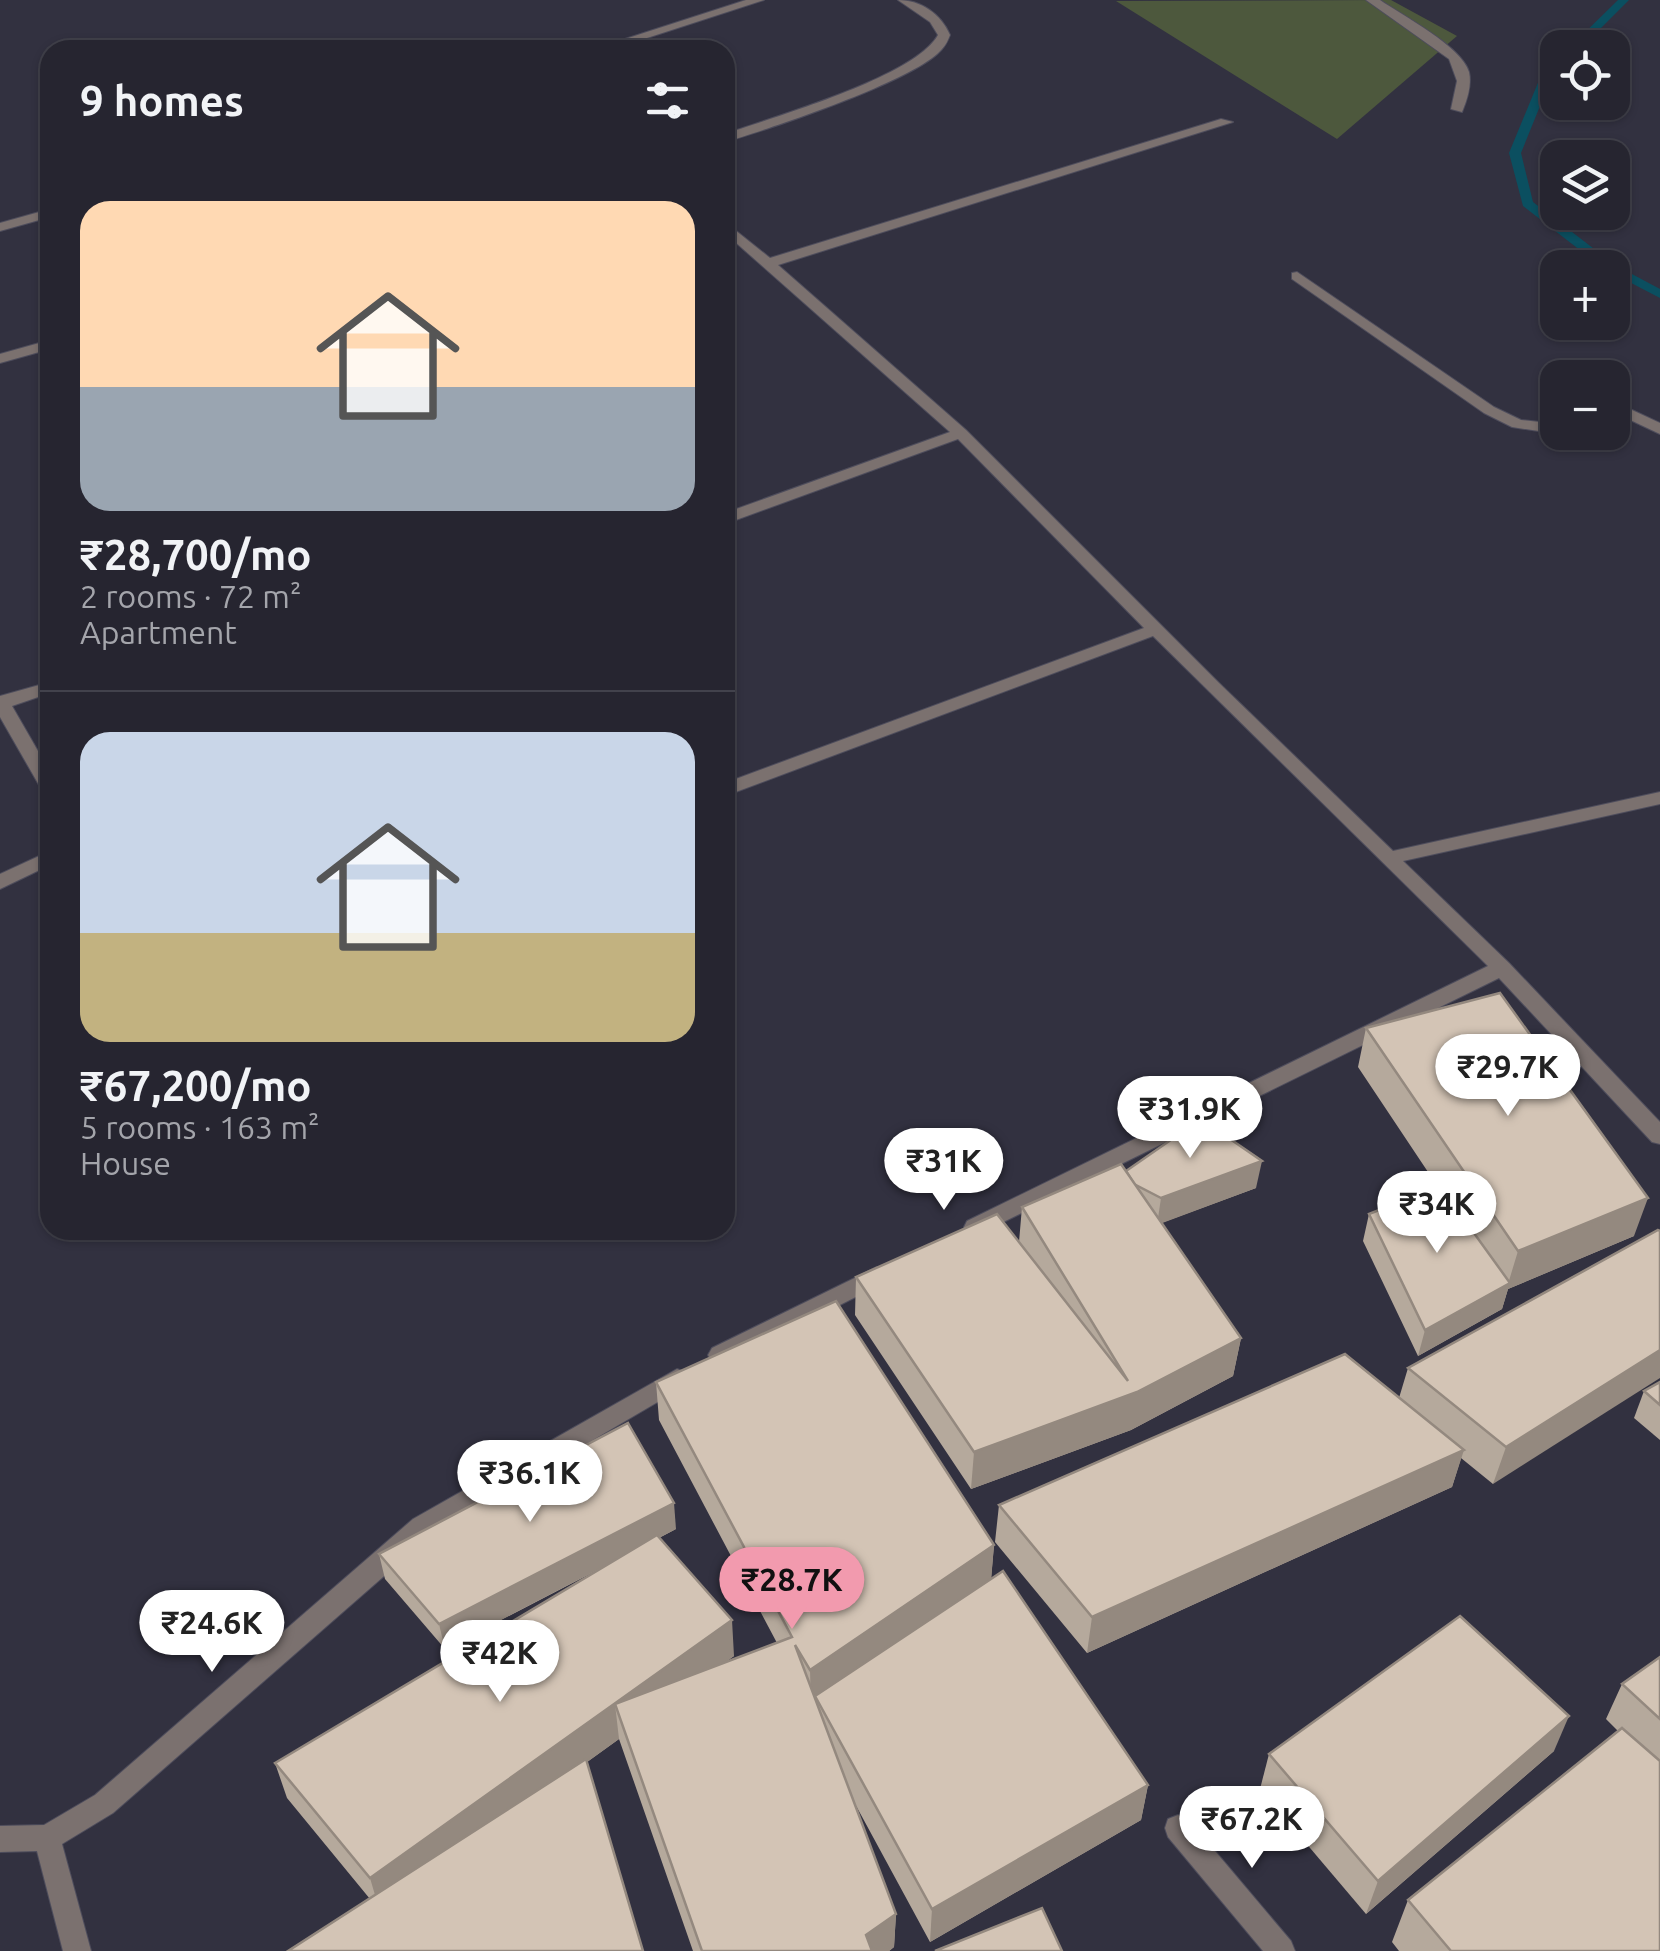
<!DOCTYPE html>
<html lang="en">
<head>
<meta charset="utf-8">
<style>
	body { margin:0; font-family:Ubuntu,sans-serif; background:#2e2d38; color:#f1f3f6; height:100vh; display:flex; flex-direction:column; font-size:38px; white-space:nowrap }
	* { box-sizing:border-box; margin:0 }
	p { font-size:32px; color:#a4a5ab }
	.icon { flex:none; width:55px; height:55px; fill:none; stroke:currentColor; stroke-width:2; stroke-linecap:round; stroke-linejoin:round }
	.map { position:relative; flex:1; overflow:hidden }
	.drawer { position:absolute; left:40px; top:40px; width:695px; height:1200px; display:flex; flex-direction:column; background:#262530; border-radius:30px; box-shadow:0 2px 8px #0004,0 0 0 2px #42424c }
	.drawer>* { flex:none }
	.buttons { position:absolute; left:1540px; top:30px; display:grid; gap:20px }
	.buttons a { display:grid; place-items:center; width:90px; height:90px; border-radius:20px; background:#262530; box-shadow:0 2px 8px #0004,0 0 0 2px #42424c; font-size:50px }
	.price { position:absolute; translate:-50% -85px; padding:0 22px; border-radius:35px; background:#fff; color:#222; font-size:32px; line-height:65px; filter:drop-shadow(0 2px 5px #0008) }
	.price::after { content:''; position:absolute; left:50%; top:60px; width:30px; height:22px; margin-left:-15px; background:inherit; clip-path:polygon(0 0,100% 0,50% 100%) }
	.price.selected { background:#f29aae; color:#111 }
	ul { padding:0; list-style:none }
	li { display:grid; align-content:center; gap:20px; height:530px; padding:0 40px }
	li+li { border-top:2px solid #42424c }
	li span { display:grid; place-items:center; height:310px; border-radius:30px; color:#555 }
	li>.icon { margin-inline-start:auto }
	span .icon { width:180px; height:180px; fill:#fffc; stroke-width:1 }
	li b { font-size:42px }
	h2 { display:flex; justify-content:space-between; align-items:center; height:120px; padding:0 40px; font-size:42px }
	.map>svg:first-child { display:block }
	.green { fill:#4d583d }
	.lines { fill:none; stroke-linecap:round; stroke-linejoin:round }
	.stream { fill:#0b4f60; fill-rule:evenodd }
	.street-casing { stroke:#4e4d5c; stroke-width:2 }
	.street { fill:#7b716f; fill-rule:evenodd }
	.wall { fill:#b5a99c }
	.shaded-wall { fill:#94897f }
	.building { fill:#d3c4b5; stroke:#94897f; stroke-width:2.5 }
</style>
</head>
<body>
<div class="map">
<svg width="1660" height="1951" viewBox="0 0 1660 1951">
	<rect width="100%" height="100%" fill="#323140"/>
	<path class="green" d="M1391 0 1457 36 1337 139 1116 1Z"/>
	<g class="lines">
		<g class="stream">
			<path d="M1618 0H1629L1581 48H1569Z"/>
			<path d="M1558 60V70L1553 74 1521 153 1533 202 1615 265 1660 289V298L1612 273V268H1603L1523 206 1509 153 1542 73Z"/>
		</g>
		<g class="street-casing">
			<g id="street">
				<path d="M746 0H764L610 50H591Z"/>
				<path d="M898 0C921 0 941 14 950 35 948 40 946 45 942 49 917 80 769 129 725 142V134C773 117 915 77 938 35L930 22Z"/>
				<path d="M1366 0H1380C1403 16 1461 46 1469 72 1472 85 1467 100 1462 112L1451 109 1457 81 1449 59Z"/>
				<path d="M1221 119 1233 122 778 265 966 430 1219 683 1393 851 1660 792V804L1403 861 1509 963 1660 1122V1144L1652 1142 1499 978 975 1236 967 1233 964 1227 967 1221 1488 966 1153 636 725 796V783L1144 628 958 439 725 524V513L950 432 725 233V222L770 258Z"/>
				<path d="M50 209V217L0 231V223Z"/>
				<path d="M1297 272 1494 407 1521 420 1558 424V432H1563L1558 434 1512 427 1484 413 1292 279V273Z"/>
				<path d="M50 340V349L0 363V354Z"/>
				<path d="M1612 407 1632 410 1660 423V434L1624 417H1612Z"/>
				<path d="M50 682V693L12 706 50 772V794L43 792 0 717V696Z"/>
				<path d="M50 851V865L0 889V874Z"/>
				<path d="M877 1267 885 1270 888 1276 885 1282 728 1362 720 1364 712 1362 708 1355 712 1348Z"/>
				<path d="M677 1369 685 1372 689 1379 685 1386 431 1535 113 1813 62 1844 91 1951H63L37 1851 0 1852V1826L44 1825 95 1795 413 1519Z"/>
				<path d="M1178 1815 1188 1819 1291 1941 1295 1951H1263L1168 1837 1165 1828 1168 1819Z"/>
			</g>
		</g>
		<use href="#street" class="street"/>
	</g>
	<g class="wall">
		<path d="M1366 1028 1634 1236 1508 1289 1502 1309 1418 1356 1363 1241 1369 1214 1438 1187 1358 1067Z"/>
		<path d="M1126 1171 1256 1188 1161 1223 1241 1338 1233 1376 1131 1430 971 1489 855 1315 856 1277 1019 1242 1022 1207Z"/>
		<path d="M1658 1230 1493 1484 1461 1458 1452 1487 1087 1653 995 1542 999 1505 1399 1398 1408 1368Z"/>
		<path d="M656 1382 994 1545 991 1579 1148 1785 1141 1820 930 1942 854 1802 896 1914 894 1947 889 1951H693L619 1739 587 1762 370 1899 287 1798 275 1763 613 1562 445 1649 385 1579 379 1554 676 1529 659 1538 734 1656 724 1663 777 1643 659 1420Z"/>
		<path d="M1660 1382V1440L1634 1418 1644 1391Z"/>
		<path d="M1660 1657V1951H1399L1392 1942 1408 1900 1618 1731 1606 1719 1622 1684Z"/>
		<path d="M1554 1751 1366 1914 1260 1789 1269 1754Z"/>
	</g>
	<g class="shaded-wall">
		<path d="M1262 1161 1256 1188 1157 1225 1161 1198Z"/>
		<path d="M1648 1198 1634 1236 1508 1289 1502 1309 1418 1356 1425 1330 1508 1284 1518 1251Z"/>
		<path d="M1241 1338 1233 1376 1131 1430 971 1489 974 1452Z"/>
		<path d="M1660 1350V1378L1493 1484 1506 1447Z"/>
		<path d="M1464 1450 1452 1487 1087 1653 1092 1617Z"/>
		<path d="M674 1503 676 1529 445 1649 439 1624Z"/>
		<path d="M994 1545 991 1581 815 1696 811 1706 810 1670Z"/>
		<path d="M732 1620 734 1656 626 1734 615 1704 619 1739 380 1912 370 1878Z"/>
		<path d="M1569 1716 1554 1751 1366 1914 1378 1881Z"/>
		<path d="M1148 1785 1141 1820 930 1942 932 1909Z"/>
		<path d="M896 1914 894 1947 889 1951H866V1935Z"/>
	</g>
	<g class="building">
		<path d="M1500 993 1648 1198 1518 1251 1366 1028Z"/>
		<path d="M1201 1119 1262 1161 1161 1198 1134 1184 1126 1171Z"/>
		<path d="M1121 1164 1241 1338 1137 1392 974 1452 856 1277 997 1214 1128 1381 1022 1207Z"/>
		<path d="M1440 1186 1510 1283 1425 1330 1369 1214Z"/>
		<path d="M1658 1230 1660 1231V1350L1506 1447 1408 1368Z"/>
		<path d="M836 1301 994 1545 810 1670 795 1645 896 1914 866 1935 872 1951H702L615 1704 792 1637 656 1382Z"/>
		<path d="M1345 1354 1464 1450 1092 1617 999 1505Z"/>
		<path d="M1660 1382V1405L1644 1391Z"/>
		<path d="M628 1423 674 1503 439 1624 379 1554Z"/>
		<path d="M657 1535 732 1620 370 1878 275 1763Z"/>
		<path d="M1003 1571 1148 1785 932 1909 815 1696Z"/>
		<path d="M1460 1616 1569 1716 1378 1881 1269 1754Z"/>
		<path d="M1660 1657V1719L1622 1684Z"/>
		<path d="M1622 1728 1660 1761V1951H1451L1408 1900Z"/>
		<path d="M586 1759 643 1951H288Z"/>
		<path d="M1042 1908 1062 1951H935Z"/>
	</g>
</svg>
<div class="buttons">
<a><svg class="icon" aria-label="locate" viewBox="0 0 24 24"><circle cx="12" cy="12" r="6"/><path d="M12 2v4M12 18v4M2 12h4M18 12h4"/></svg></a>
<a><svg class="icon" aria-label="layers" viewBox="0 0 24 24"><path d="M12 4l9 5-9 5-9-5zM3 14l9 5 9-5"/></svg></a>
<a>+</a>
<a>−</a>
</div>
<b class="price" style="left:1508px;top:1119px">₹29.7K</b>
<b class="price" style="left:1190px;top:1161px">₹31.9K</b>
<b class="price" style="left:944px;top:1213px">₹31K</b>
<b class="price" style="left:1437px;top:1256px">₹34K</b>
<b class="price" style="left:530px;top:1525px">₹36.1K</b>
<b class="price selected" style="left:792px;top:1632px">₹28.7K</b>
<b class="price" style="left:212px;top:1675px">₹24.6K</b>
<b class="price" style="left:500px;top:1705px">₹42K</b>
<b class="price" style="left:1252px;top:1871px">₹67.2K</b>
<section class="drawer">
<h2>9 homes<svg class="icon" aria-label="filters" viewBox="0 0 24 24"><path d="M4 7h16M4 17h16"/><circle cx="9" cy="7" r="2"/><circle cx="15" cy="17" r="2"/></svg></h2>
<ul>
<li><span style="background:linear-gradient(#ffd9b3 60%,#9aa5b1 0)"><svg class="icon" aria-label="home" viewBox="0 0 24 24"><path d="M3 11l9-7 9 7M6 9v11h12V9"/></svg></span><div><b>₹28,700/mo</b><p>2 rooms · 72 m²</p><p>Apartment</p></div></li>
<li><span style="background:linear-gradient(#c9d6e8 65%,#c2b280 0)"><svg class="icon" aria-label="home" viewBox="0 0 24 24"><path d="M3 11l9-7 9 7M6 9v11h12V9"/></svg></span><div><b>₹67,200/mo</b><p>5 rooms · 163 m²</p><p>House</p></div></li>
</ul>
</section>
</div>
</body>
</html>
